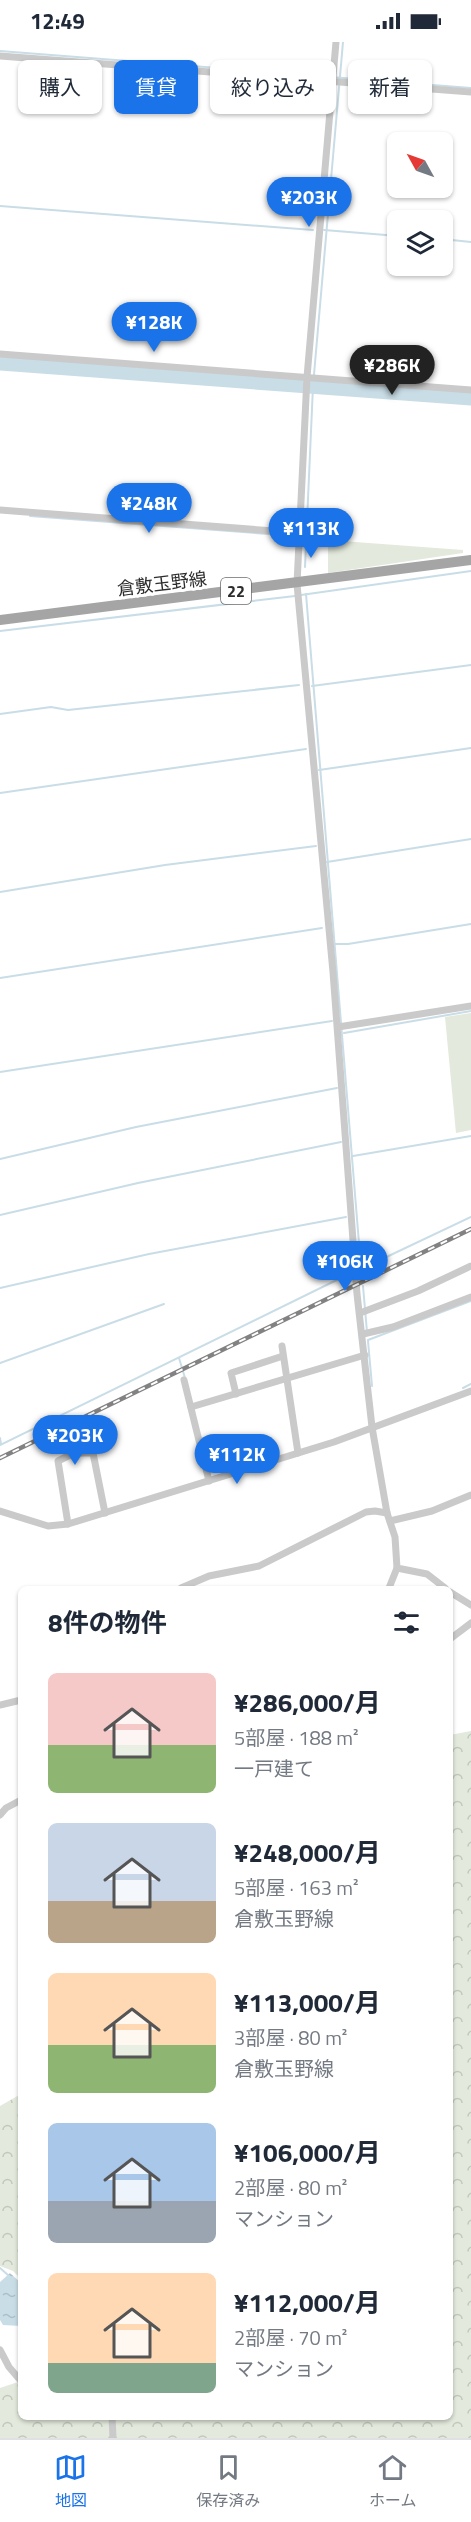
<!DOCTYPE html>
<html lang="ja">
<head>
<meta charset="utf-8">
<style>
	body { margin:0; font-family:"Titillium Web","Noto Sans JP",sans-serif; background:#f2f2f3; color:#1f2937; height:100vh; display:flex; flex-direction:column; font-size:22px; white-space:nowrap }
	* { box-sizing:border-box; margin:0 }
	p { font-size:20px; color:#747a83 }
	.icon { flex:none; width:33px; height:33px; fill:none; stroke:currentColor; stroke-width:2; stroke-linecap:round; stroke-linejoin:round }
	.map { position:relative; flex:1; overflow:hidden }
	.side { position:absolute; left:18px; top:1544px; width:435px; height:834px; display:flex; flex-direction:column; background:#fff; border-radius:9px; box-shadow:0 2px 4px #0004 }
	.side>* { flex:none }
	.guide { position:absolute; left:18px; top:18px; width:435px; height:54px; display:flex; gap:12px }
	.needle { width:39px; rotate:310deg }
	.controls { position:absolute; left:387px; top:90px; display:grid; gap:12px }
	.controls a { display:grid; place-items:center; width:66px; height:66px; border-radius:9px; background:#fff; box-shadow:0 2px 4px #0004; font-size:30px }
	.price { position:absolute; translate:-50% -51px; padding:0 14px; border-radius:21px; background:#1a73e8; color:#fff; font-size:20px; line-height:39px; filter:drop-shadow(0 2px 3px #0008) }
	.price::after { content:''; position:absolute; left:50%; top:36px; width:18px; height:14px; margin-left:-9px; background:inherit; clip-path:polygon(0 0,100% 0,50% 100%) }
	.price.selected { background:#222; color:#fff }
	ul { padding:0; list-style:none }
	li { display:flex; align-items:center; gap:18px; height:150px; padding:0 30px }
	li span { display:grid; place-items:center; flex:none; width:168px; height:120px; border-radius:9px; color:#555 }
	li>.icon { margin-inline-start:auto }
	span .icon { width:72px; height:72px; fill:#fffc; stroke-width:1 }
	li b { font-size:26px }
	h2 { display:flex; justify-content:space-between; align-items:center; height:72px; padding:0 30px; font-size:26px }
	.chip { padding:0 21px; border-radius:9px; background:#fff; box-shadow:0 2px 4px #0004; font-size:21px; line-height:54px }
	.chip.selected { background:#1a73e8; color:#fff }
	.status { display:flex; justify-content:space-between; align-items:center; height:42px; padding:0 30px; background:#fff; direction:ltr }
	.status svg { height:16px; fill:currentColor }
	.tabs { display:flex; justify-content:space-around; align-items:center; height:84px; border-top:2px solid #e0e1e3; background:#fff; font-size:16px; color:#747a83 }
	.tabs a { display:grid; justify-items:center; gap:3px }
	.tabs .selected { color:#1a73e8 }
	.map>svg:first-child { display:block }
	.green { fill:#e3e9dc }
	.forest { fill:url(#forest-crowns) }
	.water { fill:url(#water-ripples) }
	.lines { fill:none; stroke-linecap:round; stroke-linejoin:round }
	.stream { stroke:#c9dde7; stroke-width:2 }
	.river { stroke:#c9dde7; stroke-width:15 }
	.minor { stroke:#cacaca; stroke-width:7 }
	.primary { stroke:#a5a5a5; stroke-width:10 }
	.rail-casing { stroke:#828282; stroke-width:4.5 }
	.rail { stroke:#fff; stroke-width:2; stroke-dasharray:7; stroke-linecap:butt }
	.labels { text-anchor:middle; stroke-width:6; stroke-linejoin:round; paint-order:stroke }
	.shield { fill:#fff; stroke:#6c6c6c; stroke-width:1.5 }
	.shield-label { font-size:16px; font-weight:bold; fill:#2d2d2d }
	.street-label { font-size:18px; fill:#2d2d2d; stroke:#fff }
</style>
</head>
<body>
<div class="status"><b>12:49</b><svg viewBox="0 0 49 12"><path d="M0 12V9h3v3zM5 12V6h3v6zM10 12V3h3v9zM15 12V0h3v12zM26 1h20v11H26zM47 4h2v5h-2z"/></svg></div>
<div class="map">
<svg width="471" height="2396" viewBox="0 0 471 2396">
	<defs>
		<pattern id="forest-crowns" width="20" height="18" patternUnits="userSpaceOnUse" patternTransform="scale(1.5)"><rect width="20" height="18" fill="#e3e9dc"/><path d="M2 6a3 3 0 1 1 6 0M12 15a3 3 0 1 1 6 0" fill="none" stroke="#c3c8bd"/></pattern>
		<pattern id="water-ripples" width="26" height="14" patternUnits="userSpaceOnUse" patternTransform="scale(1.5)"><rect width="26" height="14" fill="#c9dde7"/><path d="M2 4q2-2 4 0t4 0M15 11q2-2 4 0t4 0" fill="none" stroke="#adbec6"/></pattern>
	</defs>
	<rect width="100%" height="100%" fill="#fff"/>
	<g class="green">
		<path d="M328 498 463 508V511L328 531Z"/>
		<path d="M471 971V1088L456 1091 445 975Z"/>
	</g>
	<g class="forest">
		<path d="M471 1689V2396H0V2346L21 2339V2374H450V1693Z"/>
		<path d="M21 2052V2237L13 2229 0 2224V2064Z"/>
	</g>
	<path class="water" d="M10 2231 21 2241V2284L3 2283 0 2278V2240Z"/>
	<g class="lines">
		<g class="stream">
			<path d="M0 9 471 46"/>
			<path d="M0 164 313 188"/>
			<path d="M324 188 398 194"/>
			<path d="M442 197 471 200"/>
			<path d="M30 474 295 494"/>
			<path d="M305 525 313 344 343 0"/>
			<path d="M306 552 362 1238"/>
			<path d="M301 553 471 529"/>
			<path d="M0 589 295 554"/>
			<path d="M312 644 471 623"/>
			<path d="M0 672 51 665 68 668 299 643"/>
			<path d="M319 728 471 706"/>
			<path d="M0 751 306 707"/>
			<path d="M327 820 471 797"/>
			<path d="M0 850 165 823 316 804"/>
			<path d="M335 902H348L471 882"/>
			<path d="M0 936 322 886"/>
			<path d="M344 991 471 969"/>
			<path d="M0 1030 332 979"/>
			<path d="M353 1114 471 1094"/>
			<path d="M0 1117 136 1085 337 1046"/>
			<path d="M0 1173 138 1141 341 1100"/>
			<path d="M359 1228 471 1175"/>
			<path d="M363 1244 367 1290"/>
			<path d="M0 1246 149 1212 346 1175"/>
			<path d="M368 1298 471 1259"/>
			<path d="M368 1299 372 1344"/>
			<path d="M179 1316 185 1336"/>
			<path d="M0 1321 164 1262"/>
			<path d="M463 1346 471 1342"/>
			<path d="M0 1396 1 1402"/>
			<path d="M0 1403 351 1231"/>
			<path d="M0 2226 9 2234"/>
		</g>
		<path class="river" d="M0 321 471 356"/>
		<g class="minor">
			<path d="M336 0 307 335 297 542 333 930 357 1252 372 1385 387 1471 395 1495 397 1526 427 1532 445 1546"/>
			<path d="M0 14 471 50"/>
			<path d="M0 312 471 348"/>
			<path d="M0 468 300 491"/>
			<path d="M338 985 471 964"/>
			<path d="M360 1271 418 1249 471 1224"/>
			<path d="M363 1292 393 1285 471 1255"/>
			<path d="M282 1304 298 1411"/>
			<path d="M184 1338 209 1439"/>
			<path d="M236 1352 231 1331 283 1314"/>
			<path d="M191 1365 365 1313"/>
			<path d="M0 1469 48 1484 68 1482 334 1400 471 1349"/>
			<path d="M390 1479 432 1469 471 1453"/>
			<path d="M68 1482 58 1419 74 1411H93L105 1471"/>
			<path d="M181 1546 209 1534 259 1524 366 1470 375 1469 387 1471"/>
			<path d="M389 1546 397 1526"/>
			<path d="M450 1550 471 1563"/>
			<path d="M450 1597 471 1581"/>
			<path d="M0 1663 21 1658"/>
			<path d="M0 1773 6 1766 21 1758"/>
			<path d="M0 2308 9 2325 21 2339"/>
			<path d="M112 2374 113 2396"/>
		</g>
		<path class="primary" d="M0 578 471 518"/>
		<g class="rail-casing">
			<path id="rail" d="M0 1416 471 1187"/>
		</g>
		<use href="#rail" class="rail"/>
	</g>
	<g class="labels">
		<rect class="shield" x="221" y="536" width="30" height="26" rx="4.5"/>
		<g class="shield-label">
			<text x="236" y="555">22</text>
		</g>
		<g class="street-label">
			<text transform="translate(162 542) rotate(-7)" y="6">倉敷玉野線</text>
		</g>
	</g>
</svg>
<div class="controls">
<a><svg class="needle" viewBox="-14 -14 28 28"><path d="M0-13l5 13h-10z" fill="#e53935"/><path d="M0 13l5-13h-10z" fill="#747a83"/></svg></a>
<a><svg class="icon" aria-label="layers" viewBox="0 0 24 24"><path d="M12 4l9 5-9 5-9-5zM3 14l9 5 9-5"/></svg></a>
</div>
<b class="price" style="left:309px;top:186px">¥203K</b>
<b class="price" style="left:154px;top:311px">¥128K</b>
<b class="price selected" style="left:392px;top:354px">¥286K</b>
<b class="price" style="left:149px;top:492px">¥248K</b>
<b class="price" style="left:311px;top:517px">¥113K</b>
<b class="price" style="left:345px;top:1250px">¥106K</b>
<b class="price" style="left:75px;top:1424px">¥203K</b>
<b class="price" style="left:237px;top:1443px">¥112K</b>
<div class="guide">
<a class="chip">購入</a>
<a class="chip selected">賃貸</a>
<a class="chip">絞り込み</a>
<a class="chip">新着</a>
</div>
<section class="side">
<h2>8件の物件<svg class="icon" aria-label="filters" viewBox="0 0 24 24"><path d="M4 7h16M4 17h16"/><circle cx="9" cy="7" r="2"/><circle cx="15" cy="17" r="2"/></svg></h2>
<ul>
<li><span style="background:linear-gradient(#f6c9c9 60%,#8fb573 0)"><svg class="icon" aria-label="home" viewBox="0 0 24 24"><path d="M3 11l9-7 9 7M6 9v11h12V9"/></svg></span><div><b>¥286,000/月</b><p>5部屋 · 188 m²</p><p>一戸建て</p></div></li>
<li><span style="background:linear-gradient(#c9d6e8 65%,#b9a48a 0)"><svg class="icon" aria-label="home" viewBox="0 0 24 24"><path d="M3 11l9-7 9 7M6 9v11h12V9"/></svg></span><div><b>¥248,000/月</b><p>5部屋 · 163 m²</p><p>倉敷玉野線</p></div></li>
<li><span style="background:linear-gradient(#ffd9b3 60%,#8fb573 0)"><svg class="icon" aria-label="home" viewBox="0 0 24 24"><path d="M3 11l9-7 9 7M6 9v11h12V9"/></svg></span><div><b>¥113,000/月</b><p>3部屋 · 80 m²</p><p>倉敷玉野線</p></div></li>
<li><span style="background:linear-gradient(#a9c7e8 65%,#9aa5b1 0)"><svg class="icon" aria-label="home" viewBox="0 0 24 24"><path d="M3 11l9-7 9 7M6 9v11h12V9"/></svg></span><div><b>¥106,000/月</b><p>2部屋 · 80 m²</p><p>マンション</p></div></li>
<li><span style="background:linear-gradient(#ffd9b3 75%,#7fa58c 0)"><svg class="icon" aria-label="home" viewBox="0 0 24 24"><path d="M3 11l9-7 9 7M6 9v11h12V9"/></svg></span><div><b>¥112,000/月</b><p>2部屋 · 70 m²</p><p>マンション</p></div></li>
</ul>
</section>
</div>
<nav class="tabs">
<a class="selected"><svg class="icon" aria-label="map" viewBox="0 0 24 24"><path d="M3 6l6-2 6 2 6-2v14l-6 2-6-2-6 2zM9 4v14M15 6v14"/></svg>地図</a>
<a><svg class="icon" aria-label="saved" viewBox="0 0 24 24"><path d="M7 4h10v16l-5-4-5 4z"/></svg>保存済み</a>
<a><svg class="icon" aria-label="home" viewBox="0 0 24 24"><path d="M3 11l9-7 9 7M6 9v11h12V9"/></svg>ホーム</a>
</nav>
</body>
</html>
